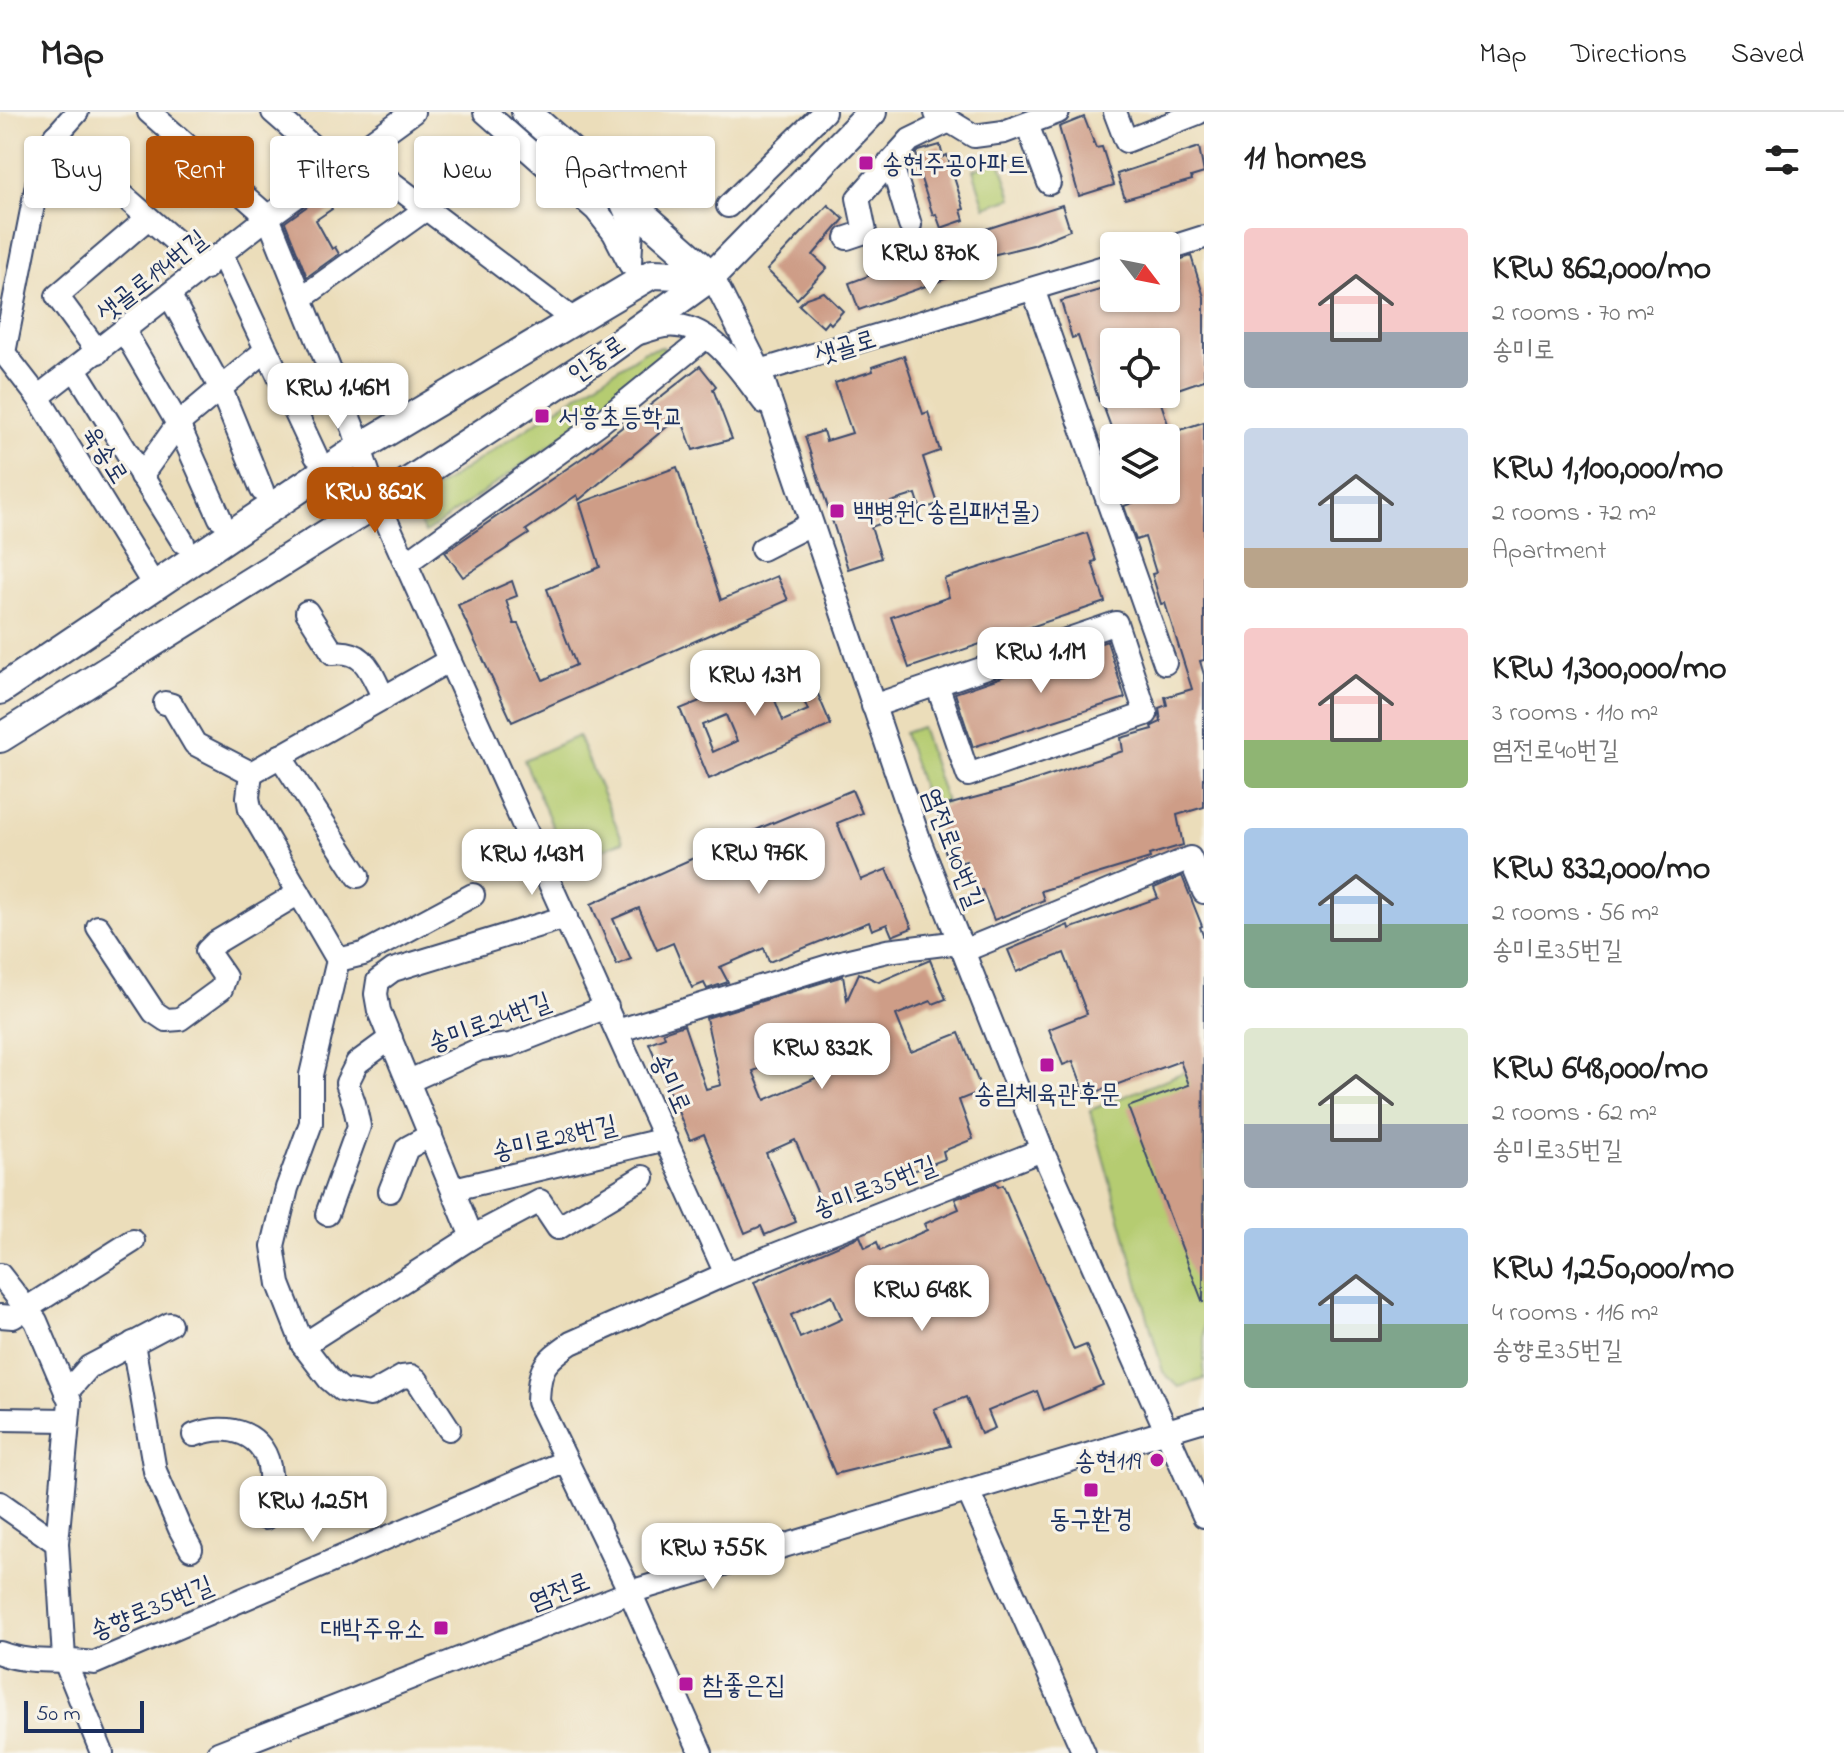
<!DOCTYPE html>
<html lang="en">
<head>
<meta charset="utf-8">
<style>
	body { margin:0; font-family:"Indie Flower","Poor Story",sans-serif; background:#f2f2f2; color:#222; height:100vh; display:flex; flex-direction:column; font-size:30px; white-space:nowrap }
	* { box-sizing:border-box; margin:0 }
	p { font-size:26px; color:#767676 }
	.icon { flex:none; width:44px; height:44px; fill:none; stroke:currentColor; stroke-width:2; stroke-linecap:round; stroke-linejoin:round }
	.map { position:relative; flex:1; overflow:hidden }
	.sheet { display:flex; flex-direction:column; background:#fff; width:640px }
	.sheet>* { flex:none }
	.guide { position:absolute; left:24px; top:24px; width:760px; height:72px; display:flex; gap:16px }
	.needle { width:52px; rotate:122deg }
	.tools { position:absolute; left:1100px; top:120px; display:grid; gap:16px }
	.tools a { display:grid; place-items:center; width:80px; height:80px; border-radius:8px; background:#fff; box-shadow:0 2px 6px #0004; font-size:40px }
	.scale { position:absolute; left:24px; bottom:20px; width:120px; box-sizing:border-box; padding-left:8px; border:4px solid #1b2f5e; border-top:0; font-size:22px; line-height:28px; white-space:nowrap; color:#1b2f5e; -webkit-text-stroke:6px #f7f3e8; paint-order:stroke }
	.price { position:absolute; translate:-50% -68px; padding:0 18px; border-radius:16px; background:#fff; color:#222; font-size:26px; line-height:52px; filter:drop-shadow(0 2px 4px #0008) }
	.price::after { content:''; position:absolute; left:50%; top:48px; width:24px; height:18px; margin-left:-12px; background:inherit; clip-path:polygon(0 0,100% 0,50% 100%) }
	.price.selected { background:#b45309; color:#fff }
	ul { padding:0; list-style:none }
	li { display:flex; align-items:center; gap:24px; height:200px; padding:0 40px }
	li span { display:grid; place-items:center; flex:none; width:224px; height:160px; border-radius:8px; color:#555 }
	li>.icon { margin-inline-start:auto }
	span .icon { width:96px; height:96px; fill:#fffc; stroke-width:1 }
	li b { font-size:34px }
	h2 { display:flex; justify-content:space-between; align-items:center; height:96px; padding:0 40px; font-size:34px }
	.tag { padding:0 28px; border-radius:8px; background:#fff; box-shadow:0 2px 6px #0004; font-size:28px; line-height:72px }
	.tag.selected { background:#b45309; color:#fff }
	header { display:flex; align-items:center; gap:48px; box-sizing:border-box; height:112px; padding:0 40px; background:#fff; border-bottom:2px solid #e0e0e0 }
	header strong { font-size:38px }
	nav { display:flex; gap:44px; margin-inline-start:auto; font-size:28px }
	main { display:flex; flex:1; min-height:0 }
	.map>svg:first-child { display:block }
	.green { fill:#b5cc71; stroke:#687e68; stroke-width:2 }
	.building { fill:#ce9d87; fill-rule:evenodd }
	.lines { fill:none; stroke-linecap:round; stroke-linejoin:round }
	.minor-casing { stroke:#3a496c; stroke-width:26 }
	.major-casing { stroke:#3a496c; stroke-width:32 }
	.minor { stroke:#fff; stroke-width:22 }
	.major { stroke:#fff; stroke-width:28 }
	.poi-dot { fill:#b5179e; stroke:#f7f3e8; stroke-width:3 }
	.labels { text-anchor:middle; stroke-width:6; stroke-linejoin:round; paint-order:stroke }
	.poi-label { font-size:26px; fill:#1b2f5e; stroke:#f7f3e8; text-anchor:start }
	.street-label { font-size:26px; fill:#1b2f5e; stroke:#f7f3e8 }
</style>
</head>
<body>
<header>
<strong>Map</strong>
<nav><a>Map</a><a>Directions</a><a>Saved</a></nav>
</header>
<main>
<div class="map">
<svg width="1204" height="1641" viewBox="0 0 1204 1641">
	<rect width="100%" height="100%" fill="#f7f3e8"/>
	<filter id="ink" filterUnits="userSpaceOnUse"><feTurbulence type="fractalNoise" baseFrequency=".0125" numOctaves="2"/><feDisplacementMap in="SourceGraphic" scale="16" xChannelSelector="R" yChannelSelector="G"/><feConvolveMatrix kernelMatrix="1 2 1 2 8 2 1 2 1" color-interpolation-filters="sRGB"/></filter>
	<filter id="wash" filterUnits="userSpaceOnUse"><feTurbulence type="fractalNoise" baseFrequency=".006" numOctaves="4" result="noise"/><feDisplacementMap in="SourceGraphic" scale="32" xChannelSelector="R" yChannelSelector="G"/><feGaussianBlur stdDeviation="1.8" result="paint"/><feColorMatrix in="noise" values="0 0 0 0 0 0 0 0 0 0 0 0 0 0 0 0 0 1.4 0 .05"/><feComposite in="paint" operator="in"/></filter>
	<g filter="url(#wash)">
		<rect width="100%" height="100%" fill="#ebddba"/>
		<g class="green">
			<path d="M1000 49 1012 86 985 95 973 58Z"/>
			<path d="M663 235 668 243 604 296 425 421 413 398V391L645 239Z"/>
			<path d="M921 615 946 690 932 694 927 691 904 621Z"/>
			<path d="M578 624 623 729 569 752 524 648Z"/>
			<path d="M1204 952V1267L1179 1275 1163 1260 1090 998Z"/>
		</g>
		<g id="blocks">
			<g class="building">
				<path d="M1084 5 1096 36 1102 35 1114 73 1079 84 1059 15Z"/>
				<path d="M940 33 943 45 947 43 964 97 961 98 964 108 941 116 936 102 933 103 916 52 919 51 916 42 919 39Z"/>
				<path d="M1199 35 1204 61 1191 65 1192 68 1125 87 1117 62Z"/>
				<path d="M323 83 332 97 316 108 332 137 335 135 339 142 307 165 285 110Z"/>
				<path d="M828 93 844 107 813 143 827 156 797 187 767 158Z"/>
				<path d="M1062 93 1070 118 1033 133 988 144 980 119Z"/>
				<path d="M941 137 951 165 859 198 849 171Z"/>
				<path d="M1191 144 1204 185V268L1166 281V230H1114V282H1158L1171 321 1204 310V548L1200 549 1204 563V695L1177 703 1183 733 1149 743 1150 746 1041 779 1044 788 994 808 982 778 977 780 966 749 950 754 935 708 939 707 936 696 1011 676 1123 639 1121 626 1153 617 1152 614 1161 610 1159 596 1167 593 1165 585 1192 577 1165 491 1161 492 1152 462 1156 461 1145 425 1136 428 1124 394 1135 390 1131 378H1166V326H1115L1101 288 1099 289 1078 224 1072 226 1061 189 1114 174V186H1166V152Z"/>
				<path d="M824 180 843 199 831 212 828 209 823 215 799 193 806 186Z"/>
				<path d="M904 244 923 302 928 300 940 339 923 345 938 392 921 398 916 382 891 390 896 406 871 415 881 446 848 457 805 325 823 319 826 329 852 321 835 271 873 259 872 255Z"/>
				<path d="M700 254 716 274 713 277 732 327 693 338 680 304 579 388 577 383 526 418 529 422 463 465 445 440 588 342Z"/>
				<path d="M677 355 721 488 777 464 788 488 512 610 458 493 512 469 517 484 506 488 514 512H518L543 568 576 553 547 477 600 455 580 391Z"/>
				<path d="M1087 421 1096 449 1092 450 1105 490 909 556 891 505 949 485 944 467Z"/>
				<path d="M1107 529 1125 586 973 635 955 581Z"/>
				<path d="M803 547 831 613 709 667 680 597ZM797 573 808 598 783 609 773 583ZM726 603 737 629 713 640 702 613Z"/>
				<path d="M852 678 862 701 837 711 861 768 887 757 912 816 892 824 887 812 872 818 869 810 769 850 764 836 720 855 728 870 707 877 704 871 692 876 673 831 657 838 639 796 613 807 631 847 617 853 591 792 765 714Z"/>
				<path d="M1182 764 1202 814 1200 815 1204 826 1203 1191 1128 995 1189 973 1180 949 1086 984 1073 949 1063 953 1049 917 1087 902 1064 841 1017 860 1008 838 1068 813 1069 817 1158 786 1154 776Z"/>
				<path d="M930 848 946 887 933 892 931 889 896 903 911 940 959 921 982 979 959 988 973 1027 943 1039 945 1047 879 1072 824 1096 795 1028 766 1041 796 1110 765 1123 761 1114 745 1121 704 1022 690 1028 649 931 665 925 663 920 684 913 706 977 721 973 706 906 843 864 847 888 859 861 879 870ZM813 916 869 943 765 988 753 959 786 947 783 939 808 932Z"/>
				<path d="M996 1071 998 1075 1003 1073 1074 1238 1086 1233 1103 1273 1044 1298 1037 1279 988 1299 995 1316 981 1322 966 1285 934 1297 950 1334 835 1362 754 1170 860 1124 865 1136 877 1130 880 1139 927 1118 924 1112 959 1097 955 1087ZM832 1183 842 1207 800 1226 791 1203Z"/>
			</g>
		</g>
	</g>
	<g filter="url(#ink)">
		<use href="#blocks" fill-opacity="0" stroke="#3a496c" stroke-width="2"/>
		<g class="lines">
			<g class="minor-casing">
				<g id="minor">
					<path d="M77 0 44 37 4 241 38 285 155 475"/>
					<path d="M149 0 268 105 354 318 378 390 726 1162"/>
					<path d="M273 0 337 56"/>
					<path d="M485 0 596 98 614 121 630 152"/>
					<path d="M1115 0 1126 29 1198 1"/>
					<path d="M936 1 974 24 1004 20 1058 0"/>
					<path d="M1027 12 1049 71"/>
					<path d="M55 24 206 156"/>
					<path d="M355 43 575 209"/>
					<path d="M891 50 910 113"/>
					<path d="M619 85 632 114 630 151"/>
					<path d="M728 94 824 0"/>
					<path d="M847 126 865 120 858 86 910 28 949 9"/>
					<path d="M1166 137 1204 125"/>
					<path d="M222 143 316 344"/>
					<path d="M712 164 760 259 921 733 1042 1038 1204 1404"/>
					<path d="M1033 177 1165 551"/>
					<path d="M170 184 220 275 262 378"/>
					<path d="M303 185 426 97"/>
					<path d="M124 219 178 312 220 406"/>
					<path d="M639 221C647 219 656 215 664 214 710 208 740 259 764 290"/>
					<path d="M98 240 57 184 148 106"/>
					<path d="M75 257 183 430"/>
					<path d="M760 259 1114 152"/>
					<path d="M38 285 268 105 413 0"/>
					<path d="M141 364 178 312 266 238"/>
					<path d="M762 437 811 412"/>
					<path d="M406 451 601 310 706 225"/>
					<path d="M307 500 333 541C366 537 370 560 384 586"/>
					<path d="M165 591 172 593 195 632 251 661 248 685 250 697 338 848 311 963V1011L287 1076 273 1134 279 1172 303 1233 329 1267 342 1278 370 1283 402 1265 411 1264 417 1268 449 1317"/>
					<path d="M873 594 1116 511 1146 602 968 663 937 572"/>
					<path d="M280 644 358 764"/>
					<path d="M251 661 450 548"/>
					<path d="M98 815 154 900 166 908 180 907 221 877 225 865 207 839 215 831 299 781"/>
					<path d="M963 839 1190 746 1204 780"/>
					<path d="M338 848 363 842 473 783"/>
					<path d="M617 919 845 849 887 839 960 830"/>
					<path d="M409 969 480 937 510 933 607 895"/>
					<path d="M454 1077 666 1027"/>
					<path d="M390 1079 407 1036 431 1023"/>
					<path d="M327 1102 359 1014 354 991 347 971 357 951 391 926"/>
					<path d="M472 1125 379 899 376 882 378 869 393 858 566 805"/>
					<path d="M0 1163 36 1209 70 1289 57 1431 64 1547 102 1641"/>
					<path d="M0 1204 13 1205 133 1129"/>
					<path d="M133 1231 155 1359 180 1417 191 1437"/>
					<path d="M303 1233 472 1125 540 1089 558 1116 643 1065"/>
					<path d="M66 1281 89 1255 170 1212"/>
					<path d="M0 1307 68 1308"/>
					<path d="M194 1323C228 1310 267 1320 270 1362 271 1376 267 1392 265 1406"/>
					<path d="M968 1379 1084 1641"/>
					<path d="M0 1391 57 1431"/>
					<path d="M0 1541C32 1553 62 1546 94 1551L566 1349"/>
					<path d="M218 1641 630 1480 1204 1308"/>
					<path d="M701 1641 630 1480 538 1290C539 1257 543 1250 571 1231L726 1162 1042 1038"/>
				</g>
			</g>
			<g class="major-casing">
				<g id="major">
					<path d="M526 0 712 164"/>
					<path d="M0 578 361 335 652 162 712 164"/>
					<path d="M0 626 378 390 605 241 712 164 872 0"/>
				</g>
			</g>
			<use href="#minor" class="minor"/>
			<use href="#major" class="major"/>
		</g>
	</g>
	<g class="poi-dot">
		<rect x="858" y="43" width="16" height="16" rx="4"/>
		<rect x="534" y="296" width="16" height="16" rx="4"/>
		<rect x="829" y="391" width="16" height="16" rx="4"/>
		<rect x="1039" y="945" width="16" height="16" rx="4"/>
		<circle cx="1157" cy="1348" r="8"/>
		<rect x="1083" y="1370" width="16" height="16" rx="4"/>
		<rect x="433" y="1508" width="16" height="16" rx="4"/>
		<rect x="678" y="1564" width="16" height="16" rx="4"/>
	</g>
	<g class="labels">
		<g class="poi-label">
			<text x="882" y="60">송현주공아파트</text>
			<text x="558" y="313">서흥초등학교</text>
			<text x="853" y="408">백병원(송림패션몰)</text>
			<text x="1047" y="990" text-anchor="middle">송림체육관후문</text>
			<text x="1141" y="1357" text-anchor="end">송현119</text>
			<text x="1091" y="1415" text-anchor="middle">동구환경</text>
			<text x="425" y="1525" text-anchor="end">대박주유소</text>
			<text x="702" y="1581">참좋은집</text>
		</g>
		<g class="street-label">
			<text transform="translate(151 163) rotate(-38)" y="9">샛골로194번길</text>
			<text transform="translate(845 234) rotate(-17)" y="9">샛골로</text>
			<text transform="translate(596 246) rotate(-34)" y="9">인중로</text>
			<text transform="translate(106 342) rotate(58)" y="9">육송로</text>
			<text transform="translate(954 736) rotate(69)" y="9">염전로40번길</text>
			<text transform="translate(489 909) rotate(-20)" y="9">송미로24번길</text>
			<text transform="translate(672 971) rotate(66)" y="9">송미로</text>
			<text transform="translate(554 1025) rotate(-13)" y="9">송미로28번길</text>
			<text transform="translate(874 1074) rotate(-21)" y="9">송미로35번길</text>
			<text transform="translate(559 1478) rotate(-21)" y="9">염전로</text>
			<text transform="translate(151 1495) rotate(-22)" y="9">송향로35번길</text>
		</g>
	</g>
</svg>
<div class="tools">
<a><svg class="needle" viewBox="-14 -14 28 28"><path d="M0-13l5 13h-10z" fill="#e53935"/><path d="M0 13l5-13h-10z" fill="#767676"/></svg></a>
<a><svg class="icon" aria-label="locate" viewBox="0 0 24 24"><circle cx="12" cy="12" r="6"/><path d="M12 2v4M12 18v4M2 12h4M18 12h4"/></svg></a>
<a><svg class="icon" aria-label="layers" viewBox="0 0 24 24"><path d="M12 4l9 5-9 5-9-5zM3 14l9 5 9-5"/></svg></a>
</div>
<div class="scale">50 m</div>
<b class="price" style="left:930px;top:184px">KRW 870K</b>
<b class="price" style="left:338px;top:319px">KRW 1.46M</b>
<b class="price selected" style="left:375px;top:423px">KRW 862K</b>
<b class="price" style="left:1041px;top:583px">KRW 1.1M</b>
<b class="price" style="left:755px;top:606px">KRW 1.3M</b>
<b class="price" style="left:759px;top:784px">KRW 976K</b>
<b class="price" style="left:532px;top:785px">KRW 1.43M</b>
<b class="price" style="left:822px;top:979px">KRW 832K</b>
<b class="price" style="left:922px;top:1221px">KRW 648K</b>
<b class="price" style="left:313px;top:1432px">KRW 1.25M</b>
<b class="price" style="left:713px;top:1479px">KRW 755K</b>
<div class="guide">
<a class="tag">Buy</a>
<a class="tag selected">Rent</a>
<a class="tag">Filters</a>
<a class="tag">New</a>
<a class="tag">Apartment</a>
</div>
</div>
<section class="sheet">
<h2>11 homes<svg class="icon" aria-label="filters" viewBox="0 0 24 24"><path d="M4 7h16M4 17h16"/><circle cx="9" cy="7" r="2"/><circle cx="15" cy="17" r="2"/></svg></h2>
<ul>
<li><span style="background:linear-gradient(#f6c9c9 65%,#9aa5b1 0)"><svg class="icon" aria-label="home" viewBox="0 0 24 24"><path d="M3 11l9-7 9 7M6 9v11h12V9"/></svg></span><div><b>KRW 862,000/mo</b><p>2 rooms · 70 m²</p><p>송미로</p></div></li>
<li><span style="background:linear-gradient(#c9d6e8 75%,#b9a48a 0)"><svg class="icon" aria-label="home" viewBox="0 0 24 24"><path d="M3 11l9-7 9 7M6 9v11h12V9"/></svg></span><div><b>KRW 1,100,000/mo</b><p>2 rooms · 72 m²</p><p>Apartment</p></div></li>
<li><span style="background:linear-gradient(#f6c9c9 70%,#8fb573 0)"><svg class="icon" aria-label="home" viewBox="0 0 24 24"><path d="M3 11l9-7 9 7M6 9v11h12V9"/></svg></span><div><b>KRW 1,300,000/mo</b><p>3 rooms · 110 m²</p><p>염전로40번길</p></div></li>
<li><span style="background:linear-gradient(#a9c7e8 60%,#7fa58c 0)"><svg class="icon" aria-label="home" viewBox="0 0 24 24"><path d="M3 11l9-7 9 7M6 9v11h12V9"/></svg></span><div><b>KRW 832,000/mo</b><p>2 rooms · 56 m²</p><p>송미로35번길</p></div></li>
<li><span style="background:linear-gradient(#dfe7d0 60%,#9aa5b1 0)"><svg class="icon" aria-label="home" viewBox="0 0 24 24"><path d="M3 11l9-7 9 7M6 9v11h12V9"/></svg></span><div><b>KRW 648,000/mo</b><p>2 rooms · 62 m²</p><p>송미로35번길</p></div></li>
<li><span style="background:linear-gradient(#a9c7e8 60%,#7fa58c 0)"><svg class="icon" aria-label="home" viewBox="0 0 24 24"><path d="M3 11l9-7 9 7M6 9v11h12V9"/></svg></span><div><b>KRW 1,250,000/mo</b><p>4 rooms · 116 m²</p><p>송향로35번길</p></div></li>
</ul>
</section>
</main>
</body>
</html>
